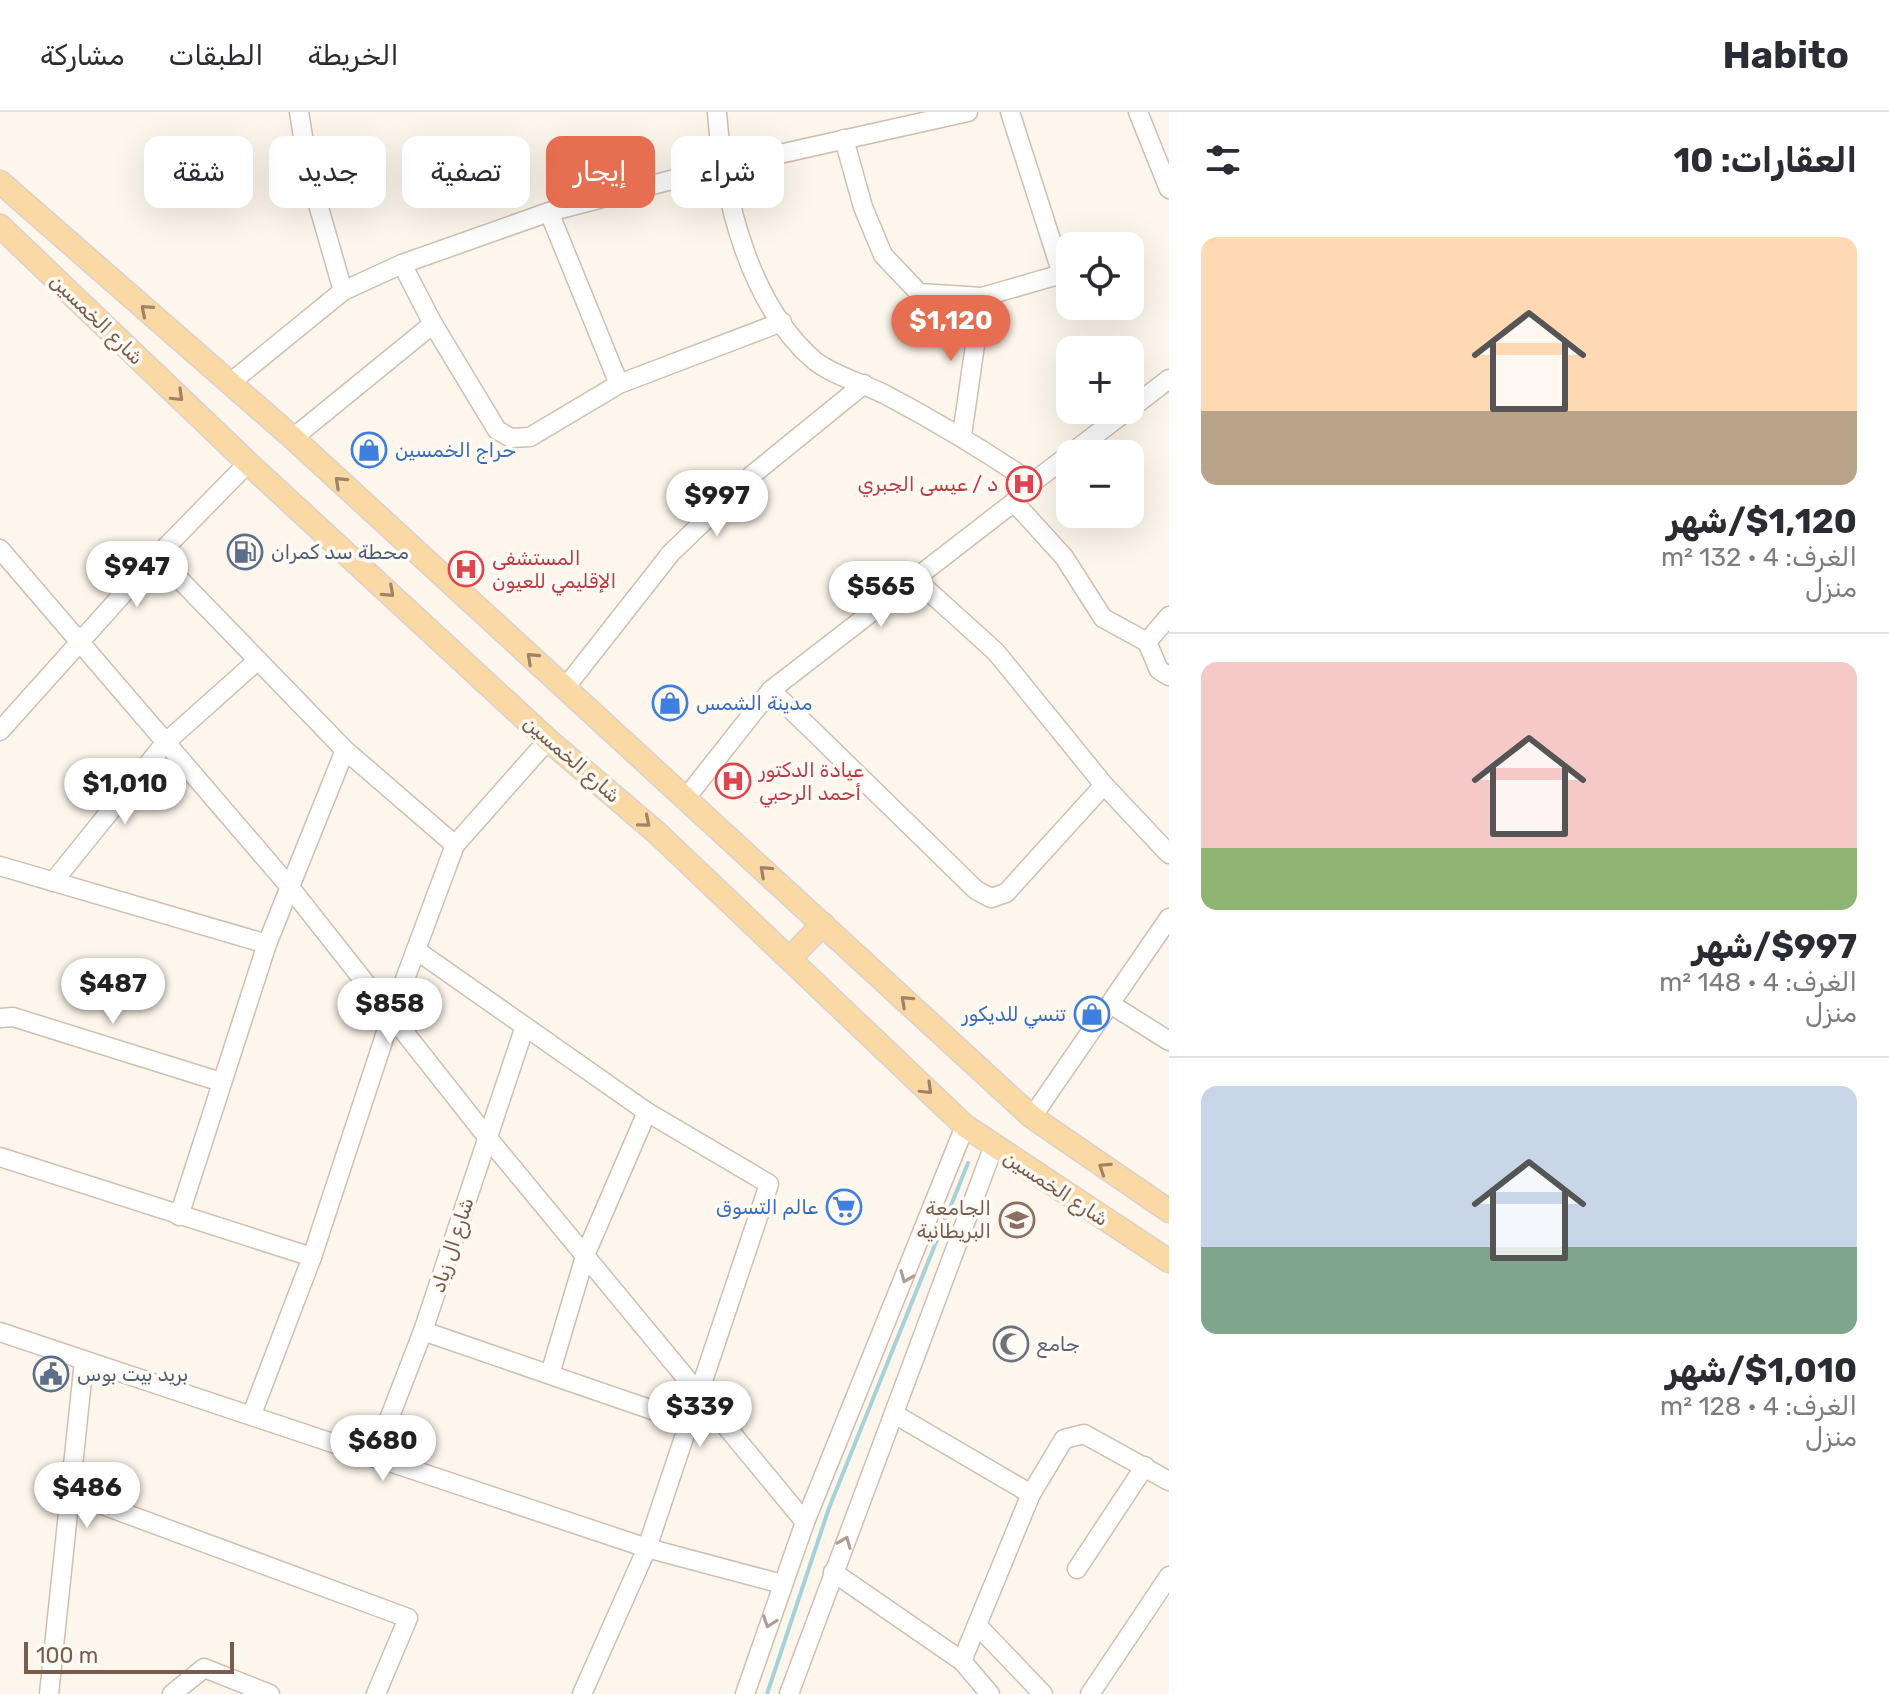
<!DOCTYPE html>
<html lang="ar">
<head>
<meta charset="utf-8">
<style>
	body { margin:0; font-family:Rubik,"Noto Naskh Arabic",sans-serif; background:#f2f2f3; color:#2b2b33; direction:rtl; height:100vh; display:flex; flex-direction:column; font-size:30px; white-space:nowrap }
	* { box-sizing:border-box; margin:0 }
	p { font-size:26px; color:#7c7c81 }
	.icon { flex:none; width:44px; height:44px; fill:none; stroke:currentColor; stroke-width:2; stroke-linecap:round; stroke-linejoin:round }
	.map { position:relative; flex:1; overflow:hidden; direction:ltr }
	.panel { display:flex; flex-direction:column; background:#fff; width:720px }
	.panel>* { flex:none }
	.hud { position:absolute; left:24px; top:24px; width:760px; height:72px; direction:rtl; display:flex; gap:16px }
	.controls { position:absolute; left:1056px; top:120px; display:grid; gap:16px }
	.controls a { display:grid; place-items:center; width:88px; height:88px; border-radius:16px; background:#fff; box-shadow:0 8px 32px #0002; font-size:40px }
	.scale { position:absolute; left:24px; bottom:20px; width:210px; box-sizing:border-box; padding-left:8px; border:4px solid #7a5c4d; border-top:0; font-size:22px; line-height:28px; white-space:nowrap; color:#7a5c4d; -webkit-text-stroke:6px #fffaf3; paint-order:stroke }
	.price { position:absolute; translate:-50% -68px; padding:0 18px; border-radius:28px; background:#fff; color:#222; font-size:26px; line-height:52px; filter:drop-shadow(0 2px 4px #0008) }
	.price::after { content:''; position:absolute; left:50%; top:48px; width:24px; height:18px; margin-left:-12px; background:inherit; clip-path:polygon(0 0,100% 0,50% 100%) }
	.price.selected { background:#e76f51; color:#fff }
	ul { padding:0; list-style:none }
	li { display:grid; align-content:center; gap:16px; height:424px; padding:0 32px }
	li+li { border-top:2px solid #e1e1e2 }
	li span { display:grid; place-items:center; height:248px; border-radius:16px; color:#555 }
	li>.icon { margin-inline-start:auto }
	span .icon { width:144px; height:144px; fill:#fffc; stroke-width:1 }
	li b { font-size:34px }
	h2 { display:flex; justify-content:space-between; align-items:center; height:96px; padding:0 32px; font-size:34px }
	.chip { padding:0 28px; border-radius:16px; background:#fff; box-shadow:0 8px 32px #0002; font-size:28px; line-height:72px }
	.chip.selected { background:#e76f51; color:#fff }
	header { display:flex; align-items:center; gap:48px; box-sizing:border-box; height:112px; padding:0 40px; background:#fff; border-bottom:2px solid #e1e1e2 }
	header strong { font-size:38px }
	nav { display:flex; gap:44px; margin-inline-start:auto; font-size:28px }
	main { display:flex; flex:1; min-height:0 }
	.map>svg:first-child { display:block }
	.lines { fill:none; stroke-linecap:round; stroke-linejoin:round }
	.stream { stroke:#a5d3da; stroke-width:4 }
	.minor-casing { stroke:#d1beb0; stroke-width:21 }
	.major-casing { stroke:#dad1cd; stroke-width:25 }
	.minor { stroke:#fff; stroke-width:18 }
	.major { stroke:#fbd9a5; stroke-width:22 }
	.oneway { stroke:#a18267 }
	.oneway2 { stroke:#af9d94 }
	.labels { text-anchor:middle; stroke-width:7; stroke-linejoin:round; paint-order:stroke }
	.street-label { font-size:20px; fill:#7a5c4d; stroke:#fffaf3 }
	.shop-label { font-size:20px; fill:#366cbe; stroke:#fffaf3; text-anchor:start }
	.health-label { font-size:20px; fill:#be3a42; stroke:#fffaf3; text-anchor:start }
	.service-label { font-size:20px; fill:#4e5e75; stroke:#fffaf3; text-anchor:start }
	.education-label { font-size:20px; fill:#785e54; stroke:#fffaf3; text-anchor:end }
	.worship-label { font-size:20px; fill:#5b616d; stroke:#fffaf3; text-anchor:start }
</style>
</head>
<body>
<header>
<strong>Habito</strong>
<nav><a>الخريطة</a><a>الطبقات</a><a>مشاركة</a></nav>
</header>
<main>
<section class="panel">
<h2>العقارات: 10<svg class="icon" aria-label="filters" viewBox="0 0 24 24"><path d="M4 7h16M4 17h16"/><circle cx="9" cy="7" r="2"/><circle cx="15" cy="17" r="2"/></svg></h2>
<ul>
<li><span style="background:linear-gradient(#ffd9b3 70%,#b9a48a 0)"><svg class="icon" aria-label="home" viewBox="0 0 24 24"><path d="M3 11l9-7 9 7M6 9v11h12V9"/></svg></span><div><b>$1,120/شهر</b><p>الغرف: 4 · 132 m²</p><p>منزل</p></div></li>
<li><span style="background:linear-gradient(#f6c9c9 75%,#8fb573 0)"><svg class="icon" aria-label="home" viewBox="0 0 24 24"><path d="M3 11l9-7 9 7M6 9v11h12V9"/></svg></span><div><b>$997/شهر</b><p>الغرف: 4 · 148 m²</p><p>منزل</p></div></li>
<li><span style="background:linear-gradient(#c9d6e8 65%,#7fa58c 0)"><svg class="icon" aria-label="home" viewBox="0 0 24 24"><path d="M3 11l9-7 9 7M6 9v11h12V9"/></svg></span><div><b>$1,010/شهر</b><p>الغرف: 4 · 128 m²</p><p>منزل</p></div></li>
</ul>
</section>
<div class="map">
<svg width="1169" height="1582" viewBox="0 0 1169 1582">
	<rect width="100%" height="100%" fill="#fdf6ec"/>
	<g class="lines">
		<path class="stream" d="M767 1582 829 1396 968 1051"/>
		<g class="minor-casing">
			<g id="minor">
				<path d="M299 0 309 61 343 179"/>
				<path d="M717 0C723 83 748 192 815 249 834 264 865 272 886 283 937 310 984 338 1032 371"/>
				<path d="M1138 0 1169 77"/>
				<path d="M844 27 863 95 883 143 919 181 982 185 1062 162 1010 0"/>
				<path d="M549 100 619 272"/>
				<path d="M402 152 433 212 497 318 511 326 530 325 619 272 782 210"/>
				<path d="M230 271 343 179 402 152 549 100 721 55 968 0"/>
				<path d="M1130 297 1169 267"/>
				<path d="M962 323 982 185"/>
				<path d="M293 326 433 212"/>
				<path d="M1070 342 1128 298"/>
				<path d="M1014 390 1064 445 1103 506 1147 530 1159 558 1169 564"/>
				<path d="M0 437 289 774 487 1025 805 1410"/>
				<path d="M157 444 345 638 455 733"/>
				<path d="M913 465 996 540 1104 673 1169 742"/>
				<path d="M1147 530 1169 504"/>
				<path d="M565 576 671 441 752 363 864 272"/>
				<path d="M771 578 976 778 991 786 1006 781 1104 673"/>
				<path d="M0 619 157 444 248 351"/>
				<path d="M686 686 771 578 1014 390 1032 371 1070 342"/>
				<path d="M0 754 267 832"/>
				<path d="M53 770 165 631 258 548"/>
				<path d="M416 838 647 1000 769 1072 647 1436 582 1582"/>
				<path d="M1112 893 1169 929"/>
				<path d="M0 906 13 905 221 970"/>
				<path d="M1032 1005 1169 806"/>
				<path d="M0 1045 312 1145"/>
				<path d="M179 1104 267 832 345 638"/>
				<path d="M423 1219 661 1301 696 1280"/>
				<path d="M0 1220 647 1436 782 1472"/>
				<path d="M550 1262 586 1141 647 1000"/>
				<path d="M252 1302 312 1145 392 902 455 733 548 628"/>
				<path d="M896 1303 1031 1382"/>
				<path d="M374 1346 423 1219 524 917"/>
				<path d="M70 1381 408 1506 376 1582"/>
				<path d="M1077 1457 1145 1354"/>
				<path d="M833 1460 962 1549 990 1582"/>
				<path d="M977 1513 1043 1582"/>
				<path d="M962 1549 1031 1382 1064 1327 1084 1322 1169 1369"/>
				<path d="M49 1582 84 1249"/>
				<path d="M172 1582 204 1556 270 1582"/>
				<path d="M745 1582 805 1410 965 1014"/>
				<path d="M789 1582 993 1036"/>
				<path d="M1090 1582 1169 1464"/>
			</g>
		</g>
		<g class="major-casing">
			<g id="major">
				<path d="M0 70 293 326 1032 1005 1169 1099"/>
				<path d="M0 114 248 351 548 628 657 721 965 1014 1169 1149"/>
				<path d="M791 845 823 812"/>
			</g>
		</g>
		<use href="#minor" class="minor"/>
		<use href="#major" class="major"/>
	</g>
	<defs><path id="oneway-chevron" d="M-2-3.5L2.5 0L-2 3.5" fill="none" stroke-width="1.6" stroke-linecap="round" stroke-linejoin="round" transform="scale(2)"/></defs>
	<g class="oneway">
		<use href="#oneway-chevron" transform="translate(146 198) rotate(-139)"/>
		<use href="#oneway-chevron" transform="translate(178 284) rotate(44)"/>
		<use href="#oneway-chevron" transform="translate(340 370) rotate(-137)"/>
		<use href="#oneway-chevron" transform="translate(389 480) rotate(43)"/>
		<use href="#oneway-chevron" transform="translate(532 546) rotate(-137)"/>
		<use href="#oneway-chevron" transform="translate(645 710) rotate(40)"/>
		<use href="#oneway-chevron" transform="translate(765 759) rotate(-137)"/>
		<use href="#oneway-chevron" transform="translate(906 889) rotate(-137)"/>
		<use href="#oneway-chevron" transform="translate(927 977) rotate(44)"/>
		<use href="#oneway-chevron" transform="translate(1104 1056) rotate(-147)"/>
	</g>
	<g class="oneway2">
		<use href="#oneway-chevron" transform="translate(906 1165) rotate(112)"/>
		<use href="#oneway-chevron" transform="translate(845 1430) rotate(-68)"/>
		<use href="#oneway-chevron" transform="translate(769 1510) rotate(109)"/>
	</g>
	<defs>
		<g id="shop-ring" transform="scale(1.8)"><circle r="9.5" fill="#fffaf3" stroke="#3f7fe0" stroke-width="1.5"/><path d="M-5-2.5h2.3a2.7 3.5 0 0 1 5.4 0H5L5.5 6h-11ZM-1.5-2.5h3a1.5 2.3 0 0 0-3 0Z" fill="#3f7fe0"/></g>
		<g id="hospital-ring" transform="scale(1.8)"><circle r="9.5" fill="#fffaf3" stroke="#e0444e" stroke-width="1.5"/><path d="M-5-5h3v3.5h4V-5h3V5h-3V1.5h-4V5h-3Z" fill="#e0444e"/></g>
		<g id="fuel-ring" transform="scale(1.8)"><circle r="9.5" fill="#fffaf3" stroke="#5c6f8a" stroke-width="1.5"/><path d="M-5.5-6h7V0h2V4h1.3V-2.5L3-4.5l.8-.8L6-3V5H2.5V1h-1V6h-7ZM-4.2-4.7v3.2H.2V-4.7Z" fill="#5c6f8a"/></g>
		<g id="supermarket-ring" transform="scale(1.8)"><circle r="9.5" fill="#fffaf3" stroke="#3f7fe0" stroke-width="1.5"/><path d="M-6-5.5h2.5l.6 2H6L4.5 2H-2.5L-4.4-4H-6ZM-1.5 3.2a1.3 1.3 0 1 0 .1 0ZM3 3.2a1.3 1.3 0 1 0 .1 0Z" fill="#3f7fe0"/></g>
		<g id="school-ring" transform="scale(1.8)"><circle r="9.5" fill="#fffaf3" stroke="#8d6e63" stroke-width="1.5"/><path d="M0-5L7-2L0 1L-7-2ZM-4 1L0 2.5L4 1V4Q0 6-4 4Z" fill="#8d6e63"/></g>
		<g id="mosque-ring" transform="scale(1.8)"><circle r="9.5" fill="#fffaf3" stroke="#6b7280" stroke-width="1.5"/><path d="M3.5-4.9A6 6 0 1 0 3.5 4.9A5 5 0 1 1 3.5-4.9Z" fill="#6b7280"/></g>
		<g id="civic-ring" transform="scale(1.8)"><circle r="9.5" fill="#fffaf3" stroke="#5c6f8a" stroke-width="1.5"/><path d="M-.6-6.5H3V-4.5H.6V-3L4-1V1h2V6H-6V1h2V-1L-.6-3ZM-1.2 2.5V6h2.4V2.5Z" fill="#5c6f8a"/></g>
	</defs>
	<g fill-rule="evenodd">
		<use href="#shop-ring" x="369" y="338"/>
		<use href="#hospital-ring" x="1024" y="372"/>
		<use href="#fuel-ring" x="245" y="440"/>
		<use href="#hospital-ring" x="466" y="457"/>
		<use href="#shop-ring" x="670" y="591"/>
		<use href="#hospital-ring" x="733" y="669"/>
		<use href="#shop-ring" x="1092" y="902"/>
		<use href="#supermarket-ring" x="844" y="1095"/>
		<use href="#school-ring" x="1017" y="1108"/>
		<use href="#mosque-ring" x="1011" y="1232"/>
		<use href="#civic-ring" x="51" y="1262"/>
	</g>
	<g class="labels">
		<g class="street-label">
			<text transform="translate(97 207) rotate(44)" y="7">شارع الخمسين</text>
			<text transform="translate(572 647) rotate(41)" y="7">شارع الخمسين</text>
			<text transform="translate(1056 1076) rotate(33)" y="7">شارع الخمسين</text>
			<text transform="translate(452 1133) rotate(-72)" y="7">شارع ال زياد</text>
		</g>
		<g class="shop-label">
			<text x="395" y="345">حراج الخمسين</text>
			<text x="696" y="598">مدينة الشمس</text>
			<text x="1066" y="909" text-anchor="end">تنسي للديكور</text>
			<text x="818" y="1102" text-anchor="end">عالم التسوق</text>
		</g>
		<g class="health-label">
			<text x="998" y="379" text-anchor="end">د / عيسى الجبري</text>
			<text x="492" y="453">المستشفى<tspan x="492" dy="23">الإقليمي للعيون</tspan></text>
			<text x="759" y="665">عيادة الدكتور<tspan x="759" dy="23">أحمد الرحبي</tspan></text>
		</g>
		<g class="service-label">
			<text x="271" y="447">محطة سد كمران</text>
			<text x="77" y="1269">بريد بيت بوس</text>
		</g>
		<g class="education-label">
			<text x="991" y="1103">الجامعة<tspan x="991" dy="23">البريطانية</tspan></text>
		</g>
		<g class="worship-label">
			<text x="1037" y="1239">جامع</text>
		</g>
	</g>
</svg>
<div class="controls">
<a><svg class="icon" aria-label="locate" viewBox="0 0 24 24"><circle cx="12" cy="12" r="6"/><path d="M12 2v4M12 18v4M2 12h4M18 12h4"/></svg></a>
<a>+</a>
<a>−</a>
</div>
<div class="scale">100 m</div>
<b class="price selected" style="left:951px;top:251px">$1,120</b>
<b class="price" style="left:717px;top:426px">$997</b>
<b class="price" style="left:137px;top:497px">$947</b>
<b class="price" style="left:881px;top:517px">$565</b>
<b class="price" style="left:125px;top:714px">$1,010</b>
<b class="price" style="left:113px;top:914px">$487</b>
<b class="price" style="left:390px;top:934px">$858</b>
<b class="price" style="left:700px;top:1337px">$339</b>
<b class="price" style="left:383px;top:1371px">$680</b>
<b class="price" style="left:87px;top:1418px">$486</b>
<div class="hud">
<a class="chip">شراء</a>
<a class="chip selected">إيجار</a>
<a class="chip">تصفية</a>
<a class="chip">جديد</a>
<a class="chip">شقة</a>
</div>
</div>
</main>
</body>
</html>
